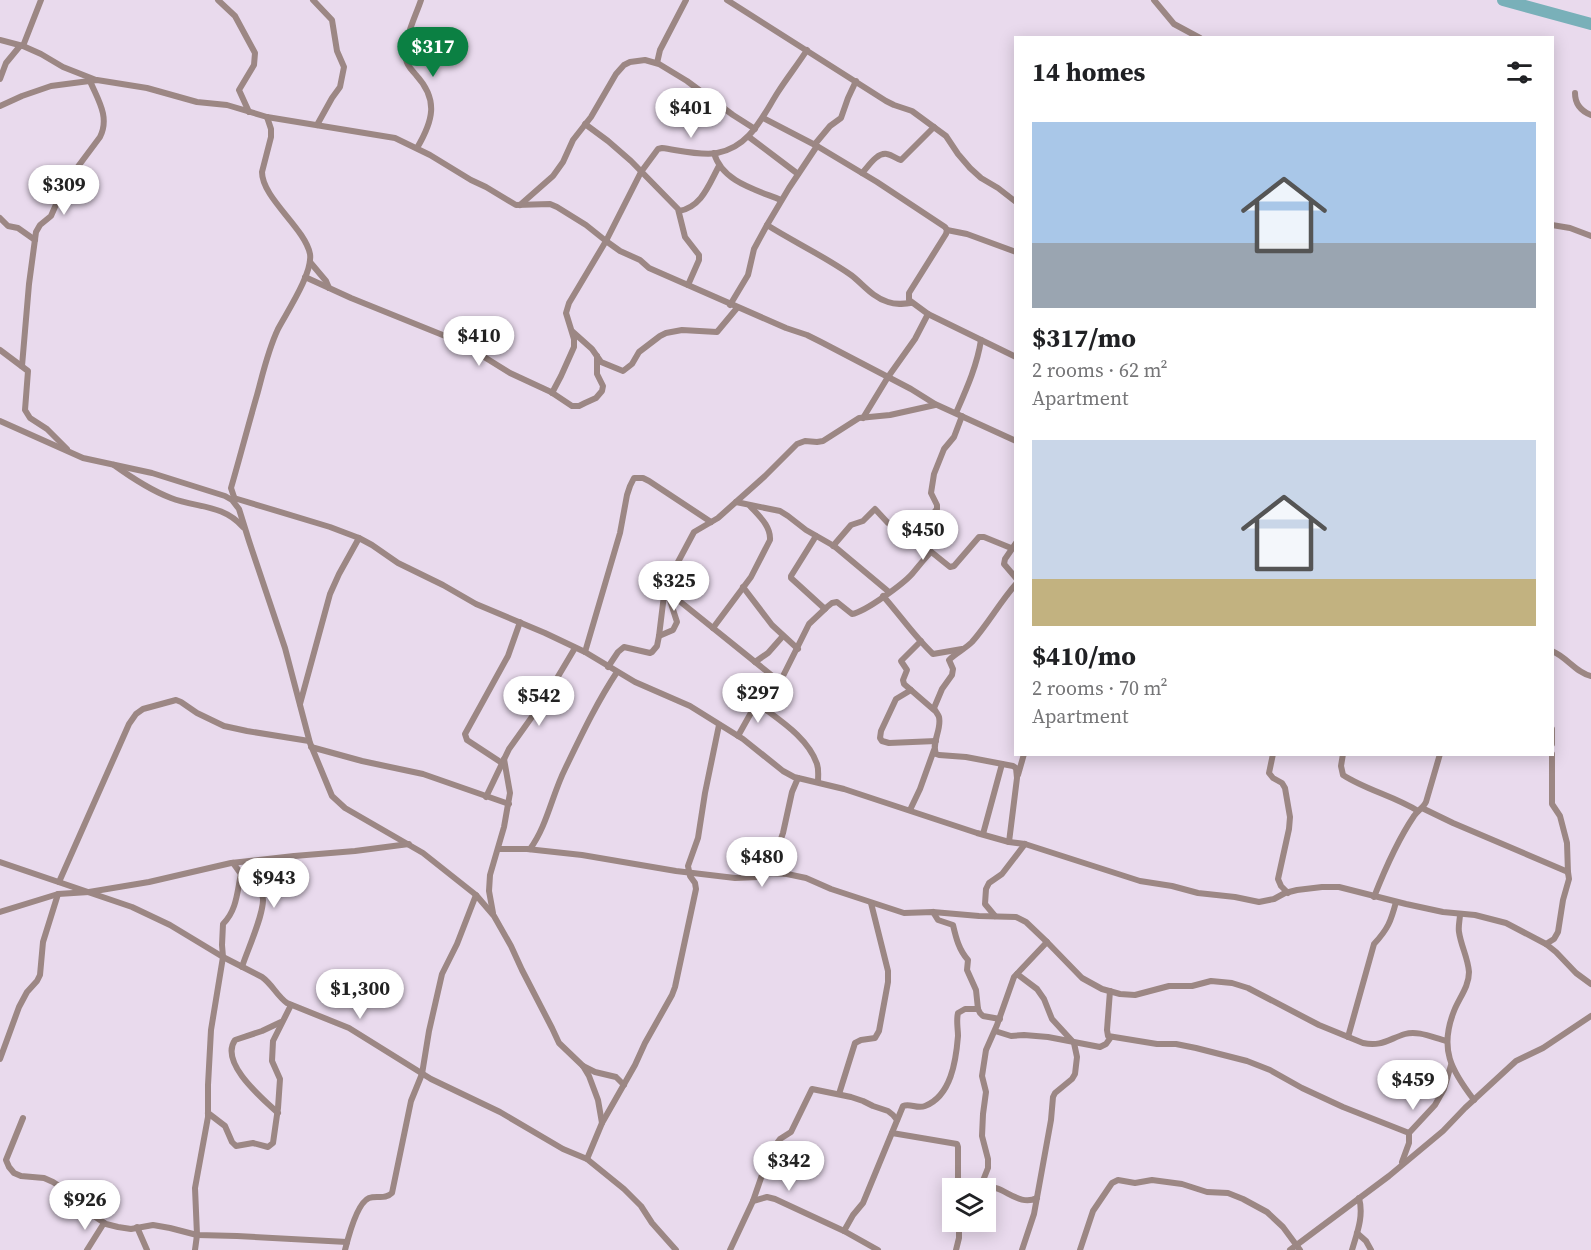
<!DOCTYPE html>
<html lang="en">
<head>
<meta charset="utf-8">
<style>
	body { margin:0; font-family:"Source Serif 4",serif; background:#f2f2f2; color:#202124; height:100vh; display:flex; flex-direction:column; font-size:22px; white-space:nowrap }
	* { box-sizing:border-box; margin:0 }
	p { font-size:20px; color:#757577 }
	.icon { flex:none; width:33px; height:33px; fill:none; stroke:currentColor; stroke-width:2; stroke-linecap:round; stroke-linejoin:round }
	.map { position:relative; flex:1; overflow:hidden }
	.panel { position:absolute; left:1014px; top:36px; width:540px; height:720px; display:flex; flex-direction:column; background:#fff; border-radius:0px; box-shadow:0 3px 15px #0003 }
	.panel>* { flex:none }
	.controls { position:absolute; left:942px; top:1178px; display:grid; gap:12px }
	.controls a { display:grid; place-items:center; width:54px; height:54px; border-radius:0px; background:#fff; box-shadow:0 3px 15px #0003; font-size:30px }
	.price { position:absolute; translate:-50% -51px; padding:0 14px; border-radius:21px; background:#fff; color:#222; font-size:20px; line-height:39px; filter:drop-shadow(0 2px 3px #0008) }
	.price::after { content:''; position:absolute; left:50%; top:36px; width:18px; height:14px; margin-left:-9px; background:inherit; clip-path:polygon(0 0,100% 0,50% 100%) }
	.price.on { background:#0b8043; color:#fff }
	ul { padding:0; list-style:none }
	li { display:grid; align-content:center; gap:12px; height:318px; padding:0 18px }
	li span { display:grid; place-items:center; height:186px; border-radius:0px; color:#555 }
	li>.icon { margin-inline-start:auto }
	span .icon { width:108px; height:108px; fill:#fffc; stroke-width:1 }
	li b { font-size:26px }
	h2 { display:flex; justify-content:space-between; align-items:center; height:72px; padding:0 18px; font-size:26px }
	.map>svg:first-child { display:block }
	.lines { fill:none; stroke-linecap:round; stroke-linejoin:round }
	.river { stroke:#79b0b9; stroke-width:12 }
	.street { stroke:#9c8784; stroke-width:6 }
</style>
</head>
<body>
<div class="map">
<svg width="1591" height="1250" viewBox="0 0 1591 1250">
	<rect width="100%" height="100%" fill="#e9daed"/>
	<g class="lines">
		<path class="river" d="M1503 0 1591 24"/>
		<g class="street">
			<path d="M218 0 235 16 255 53 254 65 239 90 249 112"/>
			<path d="M313 0 332 20 337 51 344 67 340 87 332 98 317 125"/>
			<path d="M727 0 886 101 894 105 912 111 946 136 958 154 970 168 981 178 998 188 1016 202"/>
			<path d="M1154 0 1174 24 1200 38"/>
			<path d="M0 40 23 46 41 54 63 67 96 80"/>
			<path d="M23 46 41 0"/>
			<path d="M657 63 660 50 686 0"/>
			<path d="M0 79 6 63 20 46"/>
			<path d="M1575 93C1575 104 1581 111 1591 115"/>
			<path d="M0 106 22 96 51 86 97 80 147 88 197 102 227 105 267 117 395 138 430 155 471 180 486 187 516 205 550 204 557 207 586 225 606 241 620 251 640 260 649 268 786 328 807 335 821 342 911 389 935 404 1016 441"/>
			<path d="M763 118 817 146 877 182 945 227 947 230 946 234 909 293V300L928 314 1016 357"/>
			<path d="M585 124 608 141 631 161 678 209 685 237 699 255V260L688 285"/>
			<path d="M749 137 798 174"/>
			<path d="M815 144 830 126 841 118 848 98 856 81"/>
			<path d="M417 148C433 121 439 100 416 75 412 70 407 66 406 59 403 40 415 18 421 0"/>
			<path d="M714 153C722 182 757 190 781 200"/>
			<path d="M862 173C868 167 877 152 887 154 893 155 896 159 901 160L934 127"/>
			<path d="M520 205 553 176 563 162 573 140 591 117 616 74 624 65 630 62 645 60 659 64 687 81 733 115 755 129"/>
			<path d="M679 211C702 207 709 184 719 166"/>
			<path d="M0 218 8 226 18 228 35 240"/>
			<path d="M767 225C794 242 824 256 851 275 863 284 872 297 888 302 896 305 903 304 911 303"/>
			<path d="M1552 225 1570 228 1591 236"/>
			<path d="M947 230 967 234 1016 252"/>
			<path d="M310 262 326 281 329 288"/>
			<path d="M305 277 351 298 460 342 510 373 551 392 572 406H579L585 403 596 398 602 391 603 386 597 374V356"/>
			<path d="M730 305 748 275 754 249 767 225 789 188 817 146"/>
			<path d="M573 332 592 349 601 362 623 371 632 364 639 352 660 336 666 333 682 330 717 332 737 308"/>
			<path d="M0 350 28 371 25 410 30 418 47 429 67 449"/>
			<path d="M22 366 29 284 36 232 40 225 51 216 65 184 100 137C110 117 98 100 90 81"/>
			<path d="M552 393 561 376 574 347V339L566 313 569 303 606 241 641 172 658 149 662 148C678 150 701 156 717 153 750 147 762 117 778 92 787 78 798 64 807 50"/>
			<path d="M956 413C966 390 977 366 981 340"/>
			<path d="M863 418 888 377 915 339 928 314"/>
			<path d="M0 421 83 458 152 473 225 496 232 500 239 509 249 541 285 648 310 743 332 796 345 808 423 853 476 895 494 916 511 946 522 970 552 1028 559 1043 583 1066 589 1076 598 1100 602 1123"/>
			<path d="M114 465C132 478 150 490 171 498 197 508 223 504 243 527"/>
			<path d="M234 498 330 527 359 538 372 545 398 563 443 585 476 604 545 633 585 652 635 682 690 706 743 739 783 771 794 777 844 789 977 833 1009 842 1025 844 1140 881 1172 886 1198 893 1235 897 1259 902 1274 899 1285 893 1297 890 1322 887H1339L1406 904 1443 912 1475 915 1506 923 1546 944 1556 952 1576 973 1591 984"/>
			<path d="M235 500 231 488C240 457 248 426 257 395 263 373 268 350 278 329 287 312 313 273 310 254 305 228 262 198 262 172L271 137V129L267 117"/>
			<path d="M736 502 780 511 788 516 806 530 834 546 889 592"/>
			<path d="M901 532 926 520"/>
			<path d="M816 536 791 576V578L825 609"/>
			<path d="M916 541 924 524 937 509V505L931 493 934 474 944 449 954 437 962 416"/>
			<path d="M1016 543 1005 559 1004 564 1016 578"/>
			<path d="M833 546 851 525 863 521 875 509 888 523 898 531 919 542 950 567 954 566 979 537H984L1011 548"/>
			<path d="M743 587 772 625 798 649"/>
			<path d="M667 591 780 682"/>
			<path d="M883 596C900 615 914 636 933 654L962 649"/>
			<path d="M713 628 751 577 770 540C771 526 759 516 750 506"/>
			<path d="M659 636 673 630 677 622 667 591"/>
			<path d="M921 641 901 661 907 670 903 680 904 684 934 710"/>
			<path d="M1552 651C1567 657 1576 673 1591 676"/>
			<path d="M585 652 620 533 627 495 630 486 634 478H643L649 481 711 522"/>
			<path d="M755 662 768 653 783 636"/>
			<path d="M608 667 618 652 624 647 650 653 652 652 657 646 659 636 665 587 670 577 694 532 718 518 765 476 797 444 805 441 817 442 823 441 859 418 890 415 935 405"/>
			<path d="M911 690 896 699 881 731 880 738 882 741 889 743 936 741"/>
			<path d="M300 704 330 594 339 574 359 538"/>
			<path d="M1552 729V744"/>
			<path d="M738 736 752 711 765 701"/>
			<path d="M311 747 362 761 423 774 509 804"/>
			<path d="M1273 754 1269 773 1273 778 1282 783 1285 788 1290 817 1289 829 1278 879 1281 886 1288 893"/>
			<path d="M1343 754 1341 766 1343 775C1366 790 1394 796 1418 811"/>
			<path d="M1552 754V804L1560 816 1567 843 1568 873"/>
			<path d="M502 763 467 740 465 734 508 656 520 622"/>
			<path d="M1018 775 1024 754"/>
			<path d="M818 782C818 776 819 770 817 764 809 740 784 723 765 709V701L778 686 809 624 827 607 832 603 837 602 852 614C865 612 903 584 912 574 919 566 924 559 931 552"/>
			<path d="M486 797 509 749 544 700 575 648"/>
			<path d="M1422 808 1453 823 1568 872 1569 879 1563 900 1558 932 1554 939 1546 944"/>
			<path d="M910 810 920 789 934 750"/>
			<path d="M983 834 1002 764"/>
			<path d="M1009 842 1017 778 1016 768 1013 766 966 757 939 755 936 754C931 742 942 730 939 717 938 714 935 711 934 708L942 689 952 675 953 669 949 660C956 653 965 649 972 642 988 624 1000 602 1016 584"/>
			<path d="M498 849H527L582 855 676 871 735 878 758 877 769 873 787 874 806 878 831 889 904 913 933 912 979 916 1016 917 1026 922 1047 942 1082 978 1102 989 1120 994 1135 995 1169 986H1192L1211 981 1232 983 1248 988 1319 1025 1363 1043C1381 1047 1389 1039 1405 1034 1418 1030 1434 1038 1447 1041"/>
			<path d="M530 849C547 826 552 795 565 769 581 736 597 702 617 672"/>
			<path d="M0 862 132 907 170 925 223 957 262 977C272 984 277 996 287 1003L349 1028 431 1079 500 1112 563 1149 587 1159 624 1189 641 1206 652 1223 676 1250"/>
			<path d="M233 863C238 869 242 877 248 882 252 887 259 889 262 895 268 906 246 953 242 967"/>
			<path d="M769 873 783 833 792 792 798 778"/>
			<path d="M59 882 129 724 136 714 143 709 176 700 181 702 197 713 224 726 247 731 309 741"/>
			<path d="M1374 897C1385 869 1397 841 1414 816 1417 811 1423 808 1426 802L1440 754"/>
			<path d="M0 912 58 894 89 892 149 882 231 863 294 856 355 851 409 844"/>
			<path d="M933 912 938 920 953 925C956 938 959 950 968 960L967 970 976 990 978 1009 980 1013 983 1016 1000 1019"/>
			<path d="M493 913 489 891 490 875 504 827 510 793 504 759"/>
			<path d="M1460 914C1460 920 1458 926 1459 932 1461 946 1468 958 1469 972 1469 987 1459 998 1454 1011 1439 1049 1451 1070 1474 1100"/>
			<path d="M995 916 985 904 986 889 989 883 1002 874 1025 844"/>
			<path d="M1017 974 1037 989 1044 999 1052 1019 1074 1043 1077 1057 1075 1074 1072 1079 1055 1093 1053 1097 1051 1120 1034 1214 1022 1250"/>
			<path d="M1110 991 1107 1030 1108 1036 1157 1044H1176L1196 1048 1247 1061 1270 1070 1302 1088 1343 1107 1409 1133"/>
			<path d="M995 1031 1011 1036 1024 1035 1048 1037 1100 1047 1106 1044 1111 1037"/>
			<path d="M1348 1037 1374 944C1388 929 1391 921 1396 902"/>
			<path d="M0 1059 19 1007 27 992 37 981 40 975 43 942 58 894"/>
			<path d="M583 1066 595 1072 616 1077 624 1085"/>
			<path d="M839 1094 855 1043 861 1040 875 1038 879 1031 888 982V971L871 903"/>
			<path d="M208 1113 225 1126 232 1142 236 1146 253 1143 268 1147 273 1143 278 1108 280 1079 272 1061 273 1041 291 1005"/>
			<path d="M278 1113C263 1099 219 1063 235 1040L262 1031 281 1022"/>
			<path d="M23 1118 6 1160 9 1167 14 1173 21 1176 44 1178 53 1182 70 1193 94 1216 106 1224 118 1227 131 1229 153 1225 170 1228 197 1235 237 1236 347 1242"/>
			<path d="M892 1133 957 1144 958 1147V1188"/>
			<path d="M587 1159 602 1123 635 1065 645 1043 672 995 675 987 696 889 695 883 690 876 688 866 698 838 705 793 719 725"/>
			<path d="M1402 1162 1409 1143V1133L1435 1105 1444 1089 1451 1065"/>
			<path d="M980 1188 988 1168V1159L982 1136 983 1114 986 1092 982 1076 986 1050 997 1025 1014 977 1047 942"/>
			<path d="M984 1188C1002 1182 1017 1208 1037 1198"/>
			<path d="M753 1201 762 1175 777 1143 780 1139 791 1132 812 1089 851 1097 863 1101 873 1106 888 1111 893 1115 897 1120"/>
			<path d="M137 1227 147 1250"/>
			<path d="M844 1231 853 1215 863 1203 903 1106C910 1103 917 1109 925 1106 951 1096 956 1061 958 1036 958 1028 956 1021 958 1013L965 1009H978"/>
			<path d="M1357 1233 1366 1241 1371 1250"/>
			<path d="M87 1250 104 1223"/>
			<path d="M195 1250 197 1235 195 1188 208 1117V1085L211 1030 223 957 222 945 223 924C237 910 237 892 241 874"/>
			<path d="M345 1250C348 1238 357 1203 369 1198 377 1195 385 1200 392 1193L411 1101 422 1074 429 1031 442 974 457 944 476 895"/>
			<path d="M730 1250 753 1201 767 1197 775 1199 844 1231 878 1250"/>
			<path d="M956 1250 959 1238V1221"/>
			<path d="M1080 1250 1093 1211 1112 1183 1118 1180 1135 1183 1152 1180 1182 1184 1207 1192 1228 1193 1243 1199 1267 1212 1283 1227 1300 1250"/>
			<path d="M1290 1250 1389 1176 1443 1131 1465 1108 1516 1061 1543 1048 1591 1016"/>
			<path d="M1352 1250C1357 1233 1364 1216 1359 1198"/>
		</g>
	</g>
</svg>
<div class="controls">
<a><svg class="icon" aria-label="layers" viewBox="0 0 24 24"><path d="M12 4l9 5-9 5-9-5zM3 14l9 5 9-5"/></svg></a>
</div>
<b class="price on" style="left:433px;top:78px">$317</b>
<b class="price" style="left:691px;top:139px">$401</b>
<b class="price" style="left:64px;top:216px">$309</b>
<b class="price" style="left:479px;top:367px">$410</b>
<b class="price" style="left:923px;top:561px">$450</b>
<b class="price" style="left:674px;top:612px">$325</b>
<b class="price" style="left:758px;top:724px">$297</b>
<b class="price" style="left:539px;top:727px">$542</b>
<b class="price" style="left:762px;top:888px">$480</b>
<b class="price" style="left:274px;top:909px">$943</b>
<b class="price" style="left:360px;top:1020px">$1,300</b>
<b class="price" style="left:1413px;top:1111px">$459</b>
<b class="price" style="left:789px;top:1192px">$342</b>
<b class="price" style="left:85px;top:1231px">$926</b>
<section class="panel">
<h2>14 homes<svg class="icon" aria-label="filters" viewBox="0 0 24 24"><path d="M4 7h16M4 17h16"/><circle cx="9" cy="7" r="2"/><circle cx="15" cy="17" r="2"/></svg></h2>
<ul>
<li><span style="background:linear-gradient(#a9c7e8 65%,#9aa5b1 0)"><svg class="icon" aria-label="home" viewBox="0 0 24 24"><path d="M3 11l9-7 9 7M6 9v11h12V9"/></svg></span><div><b>$317/mo</b><p>2 rooms · 62 m²</p><p>Apartment</p></div></li>
<li><span style="background:linear-gradient(#c9d6e8 75%,#c2b280 0)"><svg class="icon" aria-label="home" viewBox="0 0 24 24"><path d="M3 11l9-7 9 7M6 9v11h12V9"/></svg></span><div><b>$410/mo</b><p>2 rooms · 70 m²</p><p>Apartment</p></div></li>
</ul>
</section>
</div>
</body>
</html>
